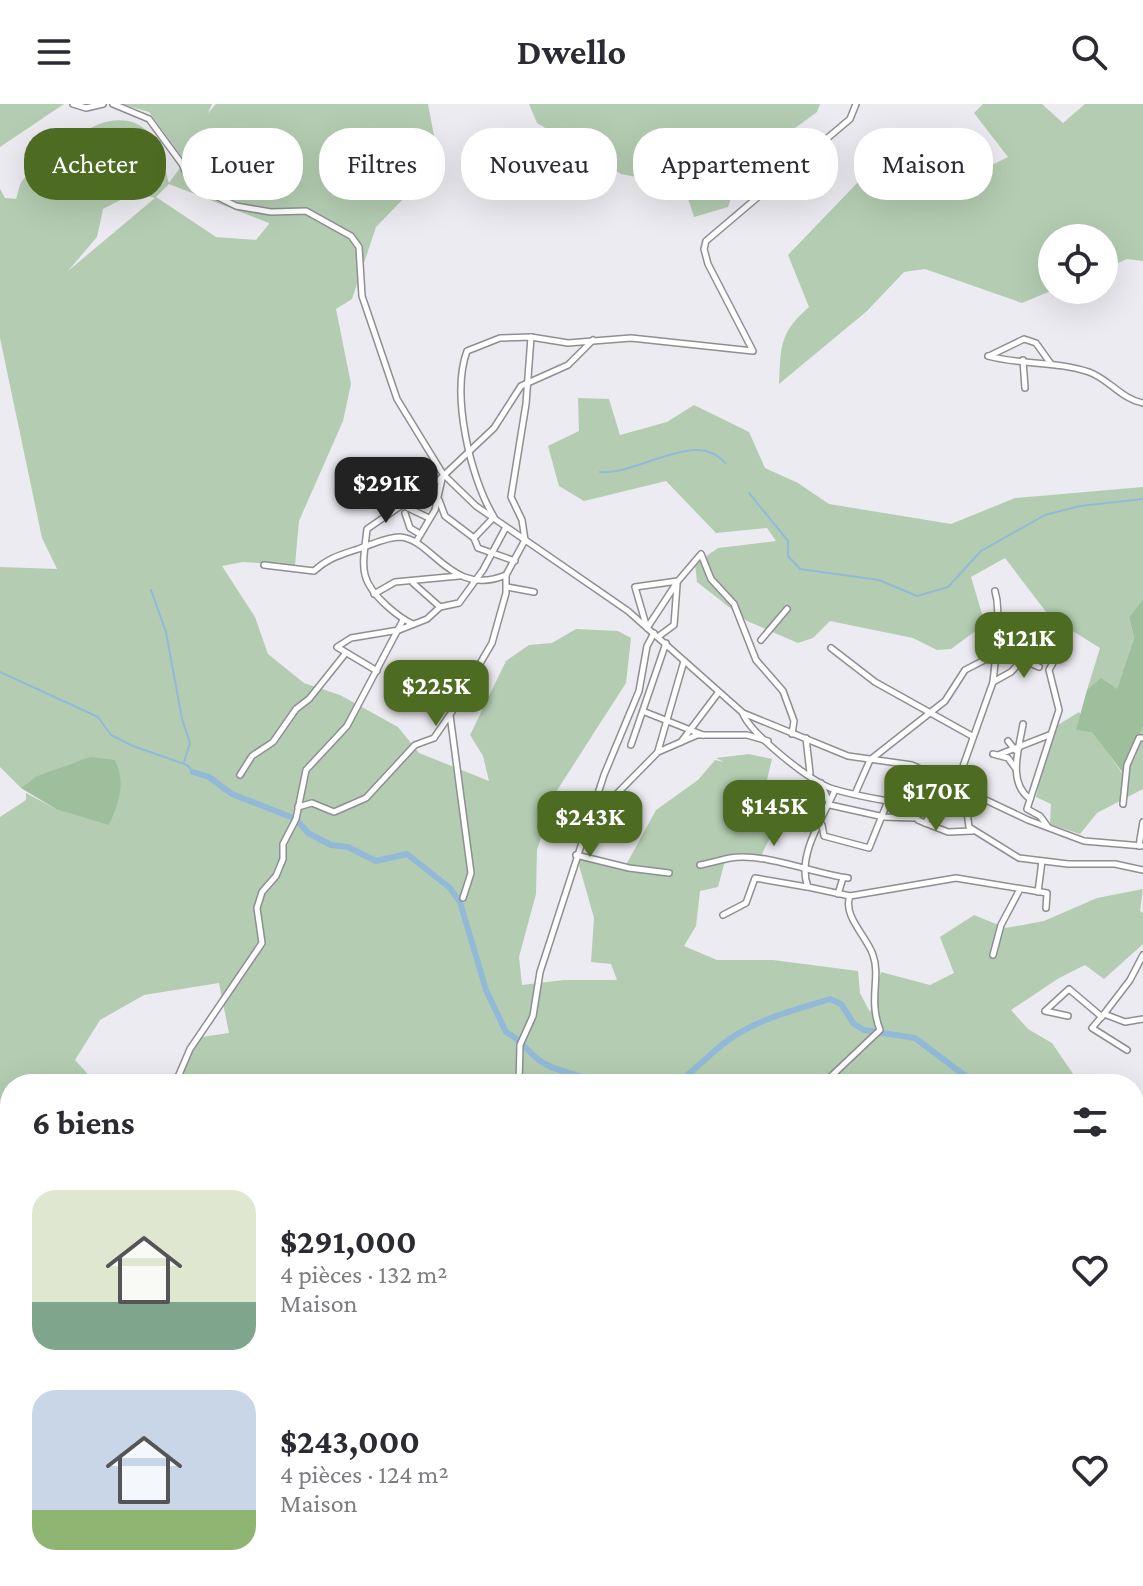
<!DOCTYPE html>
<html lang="fr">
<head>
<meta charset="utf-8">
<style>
	body { margin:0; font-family:"Crimson Pro",serif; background:#f7f7f7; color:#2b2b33; height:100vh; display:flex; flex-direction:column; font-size:30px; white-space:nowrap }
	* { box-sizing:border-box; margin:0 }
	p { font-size:26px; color:#7c7c81 }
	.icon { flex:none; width:44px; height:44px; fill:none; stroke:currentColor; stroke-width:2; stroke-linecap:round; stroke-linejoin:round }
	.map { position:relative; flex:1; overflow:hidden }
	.details { position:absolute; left:0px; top:970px; width:1144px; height:512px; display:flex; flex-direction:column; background:#fff; border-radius:32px 32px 0 0; box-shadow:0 8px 32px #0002 }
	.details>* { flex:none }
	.guide { position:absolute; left:24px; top:24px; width:1096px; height:72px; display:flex; gap:16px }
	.buttons { position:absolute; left:1038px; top:120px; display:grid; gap:16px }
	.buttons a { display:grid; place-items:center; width:80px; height:80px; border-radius:50%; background:#fff; box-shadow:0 8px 32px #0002; font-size:40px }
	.price { position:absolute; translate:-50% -68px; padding:0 18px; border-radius:16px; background:#4e6c21; color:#fff; font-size:26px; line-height:52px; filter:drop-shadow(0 2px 4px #0008) }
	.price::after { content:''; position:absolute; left:50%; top:48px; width:24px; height:18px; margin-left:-12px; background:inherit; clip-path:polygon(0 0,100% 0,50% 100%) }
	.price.current { background:#222; color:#fff }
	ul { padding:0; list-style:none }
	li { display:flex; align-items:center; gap:24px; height:200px; padding:0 32px }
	li span { display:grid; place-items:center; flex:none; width:224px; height:160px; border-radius:24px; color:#555 }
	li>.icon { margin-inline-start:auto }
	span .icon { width:96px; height:96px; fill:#fffc; stroke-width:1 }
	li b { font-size:34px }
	h2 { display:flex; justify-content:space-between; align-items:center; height:96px; padding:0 32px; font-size:34px }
	.chip { padding:0 28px; border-radius:32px; background:#fff; box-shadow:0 8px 32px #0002; font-size:28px; line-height:72px }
	.chip.current { background:#4e6c21; color:#fff }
	header { display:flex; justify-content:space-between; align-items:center; height:104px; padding:0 32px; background:#fff; font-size:36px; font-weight:700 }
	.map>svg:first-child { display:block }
	.green { fill:#b4cdb2; fill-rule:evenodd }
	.forest { fill:#9ebf9c }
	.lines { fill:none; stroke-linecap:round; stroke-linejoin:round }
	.stream { stroke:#92bad8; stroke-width:2 }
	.river { stroke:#92bad8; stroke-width:6 }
	.minor-casing { stroke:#8e8e94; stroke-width:8 }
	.minor { stroke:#fff; stroke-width:5 }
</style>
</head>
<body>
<header><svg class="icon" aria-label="menu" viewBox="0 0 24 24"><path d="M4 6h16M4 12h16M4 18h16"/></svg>Dwello<svg class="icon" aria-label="search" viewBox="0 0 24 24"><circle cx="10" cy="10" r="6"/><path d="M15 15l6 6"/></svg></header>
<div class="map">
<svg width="1143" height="1482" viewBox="0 0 1143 1482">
	<rect width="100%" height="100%" fill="#ebebf1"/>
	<g class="green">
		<path d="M0 0H64L0 43Z"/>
		<path d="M122 0H212L208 9 216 0H428L439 58 376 123 352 195 336 205 351 280 343 317 299 417 295 461 243 458 222 462 255 513 268 550 304 579 340 591 398 623 419 649 489 677 483 652 470 631 506 557 529 541 552 539 576 525 618 527 631 534 626 579 556 688 537 746 536 790 519 853 522 881 564 876H617L611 860 591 858 594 814 577 754 626 761 656 706 698 676 715 656 724 658 716 654 749 650 772 655 767 676 781 679 777 719 761 752 726 753 718 783 700 787 696 822 684 842 717 856H773L858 867 860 889 870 908 881 868 930 881 954 869 940 833 974 811 1006 824 1044 817 1097 794 1143 785 1140 807 1143 809V840L1104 875 1085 861 1059 874 1011 906 1028 925 1052 939 1080 980H842L850 971H829L815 980H176L195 934 229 929 219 879 144 891 100 916 75 956 97 980H10V1120L0 1126V713L26 696V689L56 705 35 673 21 684 0 663V463L57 465 42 434 0 234V85L5 94 16 95C18 90 19 81 22 77 27 69 39 64 46 57 66 37 107 4 139 21 161 33 163 59 169 79L185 57 149 8ZM169 80 269 119V120L256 136 216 133 156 93ZM134 89 155 94 68 167 97 133 103 105Z"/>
		<path d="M529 0H820L817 8 769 43 758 88 742 65 728 103 694 113 684 82 621 70 537 19Z"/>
		<path d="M983 0H1042L1063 19 1085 0H1143V157L1127 155 1104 165V134H1052L1053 186 1022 199 925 165 904 168 867 207 779 280C781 242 779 229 809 203L788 151 860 76 921 96 1008 53 974 9Z"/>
		<path d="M578 294 609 295 620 331 667 318 694 301 749 328 765 364 798 379 829 400 951 420 1015 394 1143 383V495L1129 513 1134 534 1117 586H1087L1100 544 1050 513 1005 454 971 473 985 520 951 545 937 546 913 534 830 517 813 534 798 539 747 517 697 478 695 460 718 444 776 437 767 424 716 429 666 377 584 397 559 382 548 342 579 327Z"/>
		<path d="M1079 608 1122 669 1143 623V685L1097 709 1080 730 1050 720 1051 700 1036 693 1053 624Z"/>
		<path d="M1134 1005 1143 1010V1129H1134Z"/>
		<path d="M1134 1189 1143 1194V1277L1134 1276Z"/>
		<path d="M1134 1386 1143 1390V1482H1112L1102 1473 1134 1472V1443L1138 1439 1134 1436Z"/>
		<path d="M723 1472H854L849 1482H723Z"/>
	</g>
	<g class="forest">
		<path d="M1143 495V623L1123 669 1092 628 1076 626 1087 586 1101 574 1117 585 1134 534 1129 513Z"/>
		<path d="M90 653 115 656C126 680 119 698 109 721L56 705 21 684 35 673Z"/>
	</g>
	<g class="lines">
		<g class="stream">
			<path d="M600 368C640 371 696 324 725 359"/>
			<path d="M749 389 788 437V452L800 465 879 476 917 492 948 483 981 447 1045 411 1080 402 1143 395"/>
			<path d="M151 486 166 528 182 615 190 639 184 658"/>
			<path d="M0 568 98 613 111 631 133 642 187 661 193 668"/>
		</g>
		<g class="river">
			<path d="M193 668 209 673 232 690 296 715 308 729 331 741 348 743 376 757 407 750 450 784 460 798 486 886 506 928C521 935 529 951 545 960 562 969 582 971 600 980"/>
			<path d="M675 980C695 967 708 951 727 937 757 915 795 906 830 895L841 900 854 920 864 926 915 934 976 980"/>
			<path d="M1134 1003 1143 1008"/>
		</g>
		<g class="minor-casing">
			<g id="minor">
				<path d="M73 0 86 4 103 0"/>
				<path d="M113 0 149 15 182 60 189 76 198 83 236 102 271 108 306 107 351 132 359 143 362 192 397 295 443 370 476 402 628 507 743 609 848 652 912 661 1028 716 1084 737 1143 742"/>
				<path d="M988 252C1021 261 1056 257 1089 268 1109 275 1121 295 1143 299"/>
				<path d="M989 252 1024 235 1036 239 1051 260"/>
				<path d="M1023 256 1025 284"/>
				<path d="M439 396 445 412 474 434 494 413C470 374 451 290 467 247L500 234 531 233 568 239 631 234 753 247 708 160 704 145 706 137 850 15 856 0"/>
				<path d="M408 404 429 414"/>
				<path d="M405 409 410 424 420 430"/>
				<path d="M474 434 478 444 515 457"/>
				<path d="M416 438 435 406 442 375"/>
				<path d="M264 461 314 467C328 454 340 451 358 445 371 441 386 433 400 433 433 435 451 494 506 471L525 436 522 416 511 393 526 300 531 233"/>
				<path d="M678 477 635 483 647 524 678 477 701 450 711 475 734 500 756 556 783 587 794 617 792 630"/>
				<path d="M413 479 440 503"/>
				<path d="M507 483 534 488"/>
				<path d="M995 487C1001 507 995 528 996 550L1001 538 1015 532"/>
				<path d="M374 490 395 478 459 472"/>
				<path d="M413 520C403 516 396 510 387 502 357 475 363 462 367 425L440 375 494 324 521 282 568 261 593 236"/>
				<path d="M659 532 674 521 677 481"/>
				<path d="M761 536 787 505"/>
				<path d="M831 544 875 578 972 632"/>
				<path d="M377 567 337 543 351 534 399 526 427 515 440 503 459 499 483 466 506 423"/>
				<path d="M993 578 1011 568 1027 551 1032 560 1039 563"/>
				<path d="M645 608 703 631"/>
				<path d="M743 610C752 631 811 678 833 685 850 690 870 694 888 697"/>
				<path d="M1023 620C1019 645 1007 678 1030 695"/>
				<path d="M806 634 810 669"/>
				<path d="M1008 637 1015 646"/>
				<path d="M681 638 718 589"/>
				<path d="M631 641 666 539"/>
				<path d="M658 647 684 557"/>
				<path d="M993 650 1008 654 1016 665"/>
				<path d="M998 651 1049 631"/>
				<path d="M240 671 252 652 273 638 296 605 309 595 345 550"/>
				<path d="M821 679 830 701 884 713 914 714"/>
				<path d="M957 683 966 700 969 723 1019 754 1068 760H1115L1143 766"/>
				<path d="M835 686C823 714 796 752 808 783L850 792 956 774 1047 789 1046 804"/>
				<path d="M855 690 870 656 945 597 965 566 996 550"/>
				<path d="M1123 700 1127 661 1139 634H1143"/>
				<path d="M298 703 312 699 334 708 366 694 415 641 434 634 449 612"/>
				<path d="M590 717 658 648 697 631H747L768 637"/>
				<path d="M925 719 948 728 972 727"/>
				<path d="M822 721 824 732 869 744 888 697 907 703 918 716 925 719 946 686 956 682 993 578 996 550"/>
				<path d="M1048 723 1040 712 1027 705 1059 606 1049 566 1054 557"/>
				<path d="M1139 742 1143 718"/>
				<path d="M576 751 629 764 669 769"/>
				<path d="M700 761C711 759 720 756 730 754 764 748 814 770 848 774"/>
				<path d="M1038 788 1042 757"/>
				<path d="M838 790 843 774"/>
				<path d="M463 794 471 769 450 611 492 539 506 489V471"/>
				<path d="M723 811 746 799 755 774 807 783"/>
				<path d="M993 851 1001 821 1019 787"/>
				<path d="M1143 851 1130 876 1104 910 1125 918 1143 915"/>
				<path d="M1103 911 1092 924 1127 946"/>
				<path d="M1068 912 1045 907 1069 885 1102 913"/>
				<path d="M175 980 190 945 262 839 257 804 262 788 276 772 283 755V740L296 715 306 666 347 622 403 516"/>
				<path d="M519 980 520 941 533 912 540 868 604 671 639 587 647 542 654 529"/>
				<path d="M823 980 880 926C868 895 881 874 873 851 867 833 842 811 850 792"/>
				<path d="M1134 1131 1143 1124"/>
				<path d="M0 1132H10"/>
				<path d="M4 1154 10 1146"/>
				<path d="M0 1156 10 1154"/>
				<path d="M1134 1172 1143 1175"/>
				<path d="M0 1179 10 1180"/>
				<path d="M1134 1193 1143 1190"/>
				<path d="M1134 1219 1143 1221"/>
				<path d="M1134 1280 1143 1279"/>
				<path d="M1134 1298 1143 1305"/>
				<path d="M0 1351 3 1262 10 1244"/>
				<path d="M0 1352 3 1355 4 1399 0 1418"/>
				<path d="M1134 1365 1143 1371"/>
				<path d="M0 1424 10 1427"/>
				<path d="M1134 1440 1143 1437"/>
				<path d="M36 1472 60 1482"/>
				<path d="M183 1472 196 1478 208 1475 220 1482"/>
				<path d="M266 1472 284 1482"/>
				<path d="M647 1472 651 1482"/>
				<path d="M976 1472 1015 1482"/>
				<path d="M2 1475 25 1482"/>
				<path d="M107 1476 131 1482"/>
				<path d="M382 1480 392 1472"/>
				<path d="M1 1482 10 1444"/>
				<path d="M84 1482 88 1472"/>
				<path d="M106 1482 107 1472"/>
				<path d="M228 1482 234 1472"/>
				<path d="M427 1482 438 1472"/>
				<path d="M468 1482 488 1478"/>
				<path d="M530 1482 574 1472"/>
				<path d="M664 1482 673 1472"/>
				<path d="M1080 1482 1093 1472"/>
			</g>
		</g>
		<use href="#minor" class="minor"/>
	</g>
</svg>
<div class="buttons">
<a><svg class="icon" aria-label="locate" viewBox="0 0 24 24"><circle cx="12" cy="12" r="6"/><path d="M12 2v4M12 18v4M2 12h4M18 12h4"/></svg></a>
</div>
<b class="price current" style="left:386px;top:421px">$291K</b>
<b class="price" style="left:1024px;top:576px">$121K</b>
<b class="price" style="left:436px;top:624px">$225K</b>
<b class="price" style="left:936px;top:729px">$170K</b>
<b class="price" style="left:774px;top:744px">$145K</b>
<b class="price" style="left:590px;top:755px">$243K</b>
<div class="guide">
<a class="chip current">Acheter</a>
<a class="chip">Louer</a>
<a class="chip">Filtres</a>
<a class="chip">Nouveau</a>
<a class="chip">Appartement</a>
<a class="chip">Maison</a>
</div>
<section class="details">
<h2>6 biens<svg class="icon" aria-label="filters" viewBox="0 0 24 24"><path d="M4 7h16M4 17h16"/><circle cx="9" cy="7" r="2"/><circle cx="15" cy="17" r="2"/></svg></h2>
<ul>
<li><span style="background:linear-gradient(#dfe7d0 70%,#7fa58c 0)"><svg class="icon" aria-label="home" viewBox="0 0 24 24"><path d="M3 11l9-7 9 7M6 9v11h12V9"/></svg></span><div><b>$291,000</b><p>4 pièces · 132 m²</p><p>Maison</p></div><svg class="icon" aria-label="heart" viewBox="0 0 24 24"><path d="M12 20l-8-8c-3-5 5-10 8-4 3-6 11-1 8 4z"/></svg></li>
<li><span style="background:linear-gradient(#c9d6e8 75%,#8fb573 0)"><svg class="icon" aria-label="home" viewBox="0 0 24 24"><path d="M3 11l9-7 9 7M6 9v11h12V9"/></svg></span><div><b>$243,000</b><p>4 pièces · 124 m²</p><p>Maison</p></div><svg class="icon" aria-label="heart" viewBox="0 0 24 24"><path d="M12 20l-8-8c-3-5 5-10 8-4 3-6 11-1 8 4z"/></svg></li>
</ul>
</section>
</div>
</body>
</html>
